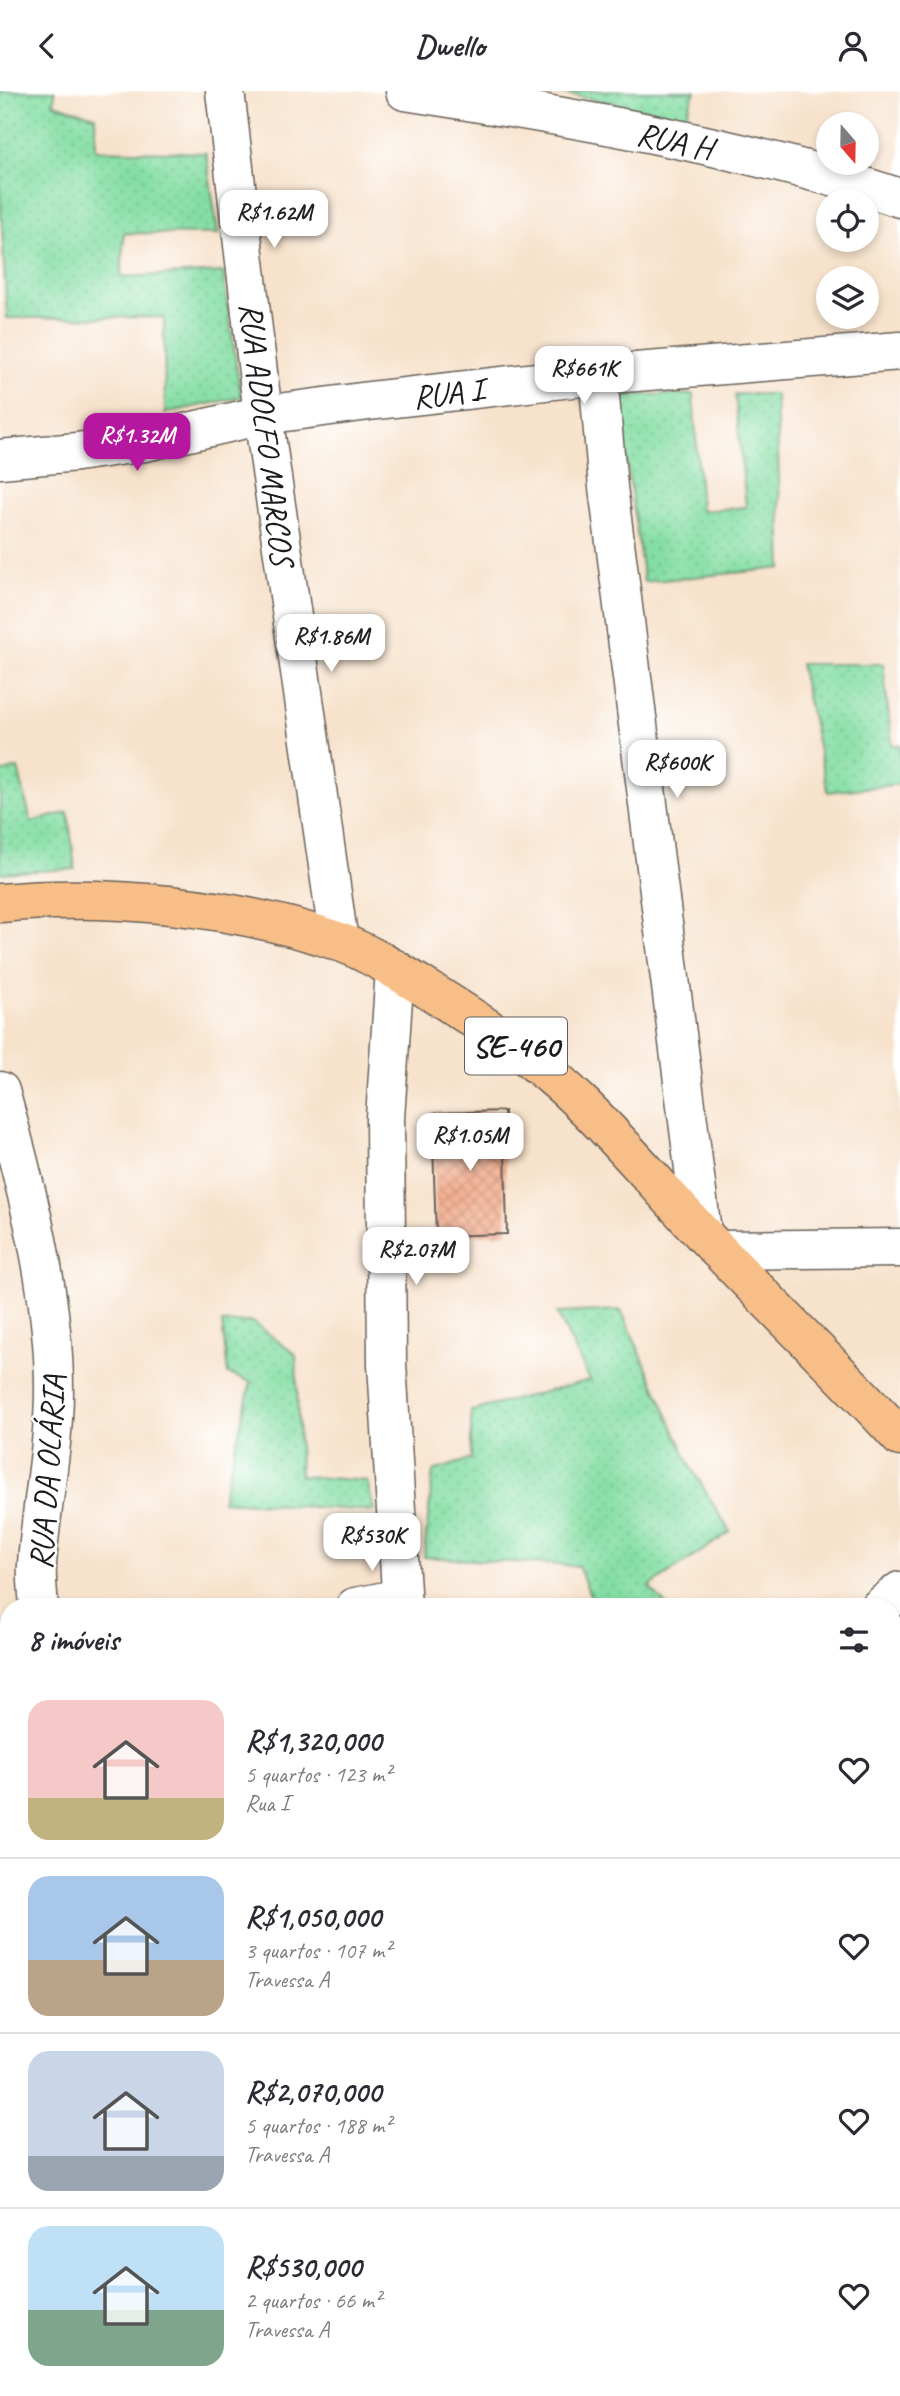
<!DOCTYPE html>
<html lang="pt">
<head>
<meta charset="utf-8">
<style>
	body { margin:0; font-family:Caveat,sans-serif; background:#f2f2f3; color:#2b2b33; height:100vh; display:flex; flex-direction:column; font-size:26px; white-space:nowrap }
	* { box-sizing:border-box; margin:0 }
	p { font-size:23px; color:#7c7c81 }
	.icon { flex:none; width:38px; height:38px; fill:none; stroke:currentColor; stroke-width:2; stroke-linecap:round; stroke-linejoin:round }
	.map { position:relative; flex:1; overflow:hidden }
	.details { position:absolute; left:0px; top:1507px; width:901px; height:800px; display:flex; flex-direction:column; background:#fff; border-radius:28px 28px 0 0; box-shadow:0 4px 10px #0003 }
	.details>* { flex:none }
	.needle { width:46px; rotate:160deg }
	.buttons { position:absolute; left:816px; top:21px; display:grid; gap:14px }
	.buttons a { display:grid; place-items:center; width:63px; height:63px; border-radius:50%; background:#fff; box-shadow:0 4px 10px #0003; font-size:35px }
	.price { position:absolute; translate:-50% -60px; padding:0 16px; border-radius:14px; background:#fff; color:#222; font-size:23px; line-height:46px; filter:drop-shadow(0 2px 4px #0008) }
	.price::after { content:''; position:absolute; left:50%; top:42px; width:21px; height:16px; margin-left:-10px; background:inherit; clip-path:polygon(0 0,100% 0,50% 100%) }
	.price.on { background:#b5179e; color:#fff }
	ul { padding:0; list-style:none }
	li { display:flex; align-items:center; gap:21px; height:175px; padding:0 28px }
	li+li { border-top:2px solid #e1e1e2 }
	li span { display:grid; place-items:center; flex:none; width:196px; height:140px; border-radius:21px; color:#555 }
	li>.icon { margin-inline-start:auto }
	span .icon { width:84px; height:84px; fill:#fffc; stroke-width:1 }
	li b { font-size:30px }
	h2 { display:flex; justify-content:space-between; align-items:center; height:84px; padding:0 28px; font-size:30px }
	header { display:flex; justify-content:space-between; align-items:center; height:91px; padding:0 28px; background:#fff; font-size:32px; font-weight:600 }
	.map>svg:first-child { display:block }
	.grass { fill:url(#grass-dots); stroke:#507d60; stroke-width:2 }
	.water { fill:#5cc6d6; stroke:#3c7179; stroke-width:2 }
	.building { fill:url(#building-cross-hatch) }
	.lines { fill:none; stroke-linecap:round; stroke-linejoin:round }
	.minor-casing { stroke:#696159; stroke-width:41 }
	.major-casing { stroke:#696159; stroke-width:41 }
	.minor { stroke:#fff; stroke-width:38 }
	.major { stroke:#f7be88; stroke-width:38 }
	.labels { text-anchor:middle; stroke-width:5; stroke-linejoin:round; paint-order:stroke }
	.shield { fill:#fff; stroke:#606060; stroke-width:2 }
	.shield-label { font-size:32px; font-weight:bold; fill:#1c1c1c }
	.street-label { font-size:33px; fill:#1c1c1c; stroke:#fff }
</style>
</head>
<body>
<header><svg class="icon" aria-label="back" viewBox="0 0 24 24"><path d="M15 5l-7 7 7 7"/></svg>Dwello<svg class="icon" aria-label="person" viewBox="0 0 24 24"><circle cx="12" cy="8" r="4"/><path d="M4 21q1-7 8-7t8 7"/></svg></header>
<div class="map">
<svg width="900" height="2305" viewBox="0 0 900 2305">
	<defs>
		<pattern id="grass-dots" width="8" height="8" patternUnits="userSpaceOnUse" patternTransform="scale(1.75)"><rect width="8" height="8" fill="#84dea3"/><path d="M2 2h.1M6 6h.1" fill="none" stroke="#71be8c" stroke-width="1.8" stroke-linecap="round"/></pattern>
		<pattern id="building-cross-hatch" width="8" height="8" patternUnits="userSpaceOnUse" patternTransform="scale(1.75)"><rect width="8" height="8" fill="#f3b092"/><path d="M0 0l8 8M0 8l8-8" fill="none" stroke="#d0977d"/></pattern>
	</defs>
	<rect width="100%" height="100%" fill="#fff"/>
	<filter id="ink" filterUnits="userSpaceOnUse"><feTurbulence type="fractalNoise" baseFrequency=".0143" numOctaves="2"/><feDisplacementMap in="SourceGraphic" scale="14" xChannelSelector="R" yChannelSelector="G"/><feConvolveMatrix kernelMatrix="1 2 1 2 8 2 1 2 1" color-interpolation-filters="sRGB"/></filter>
	<filter id="wash" filterUnits="userSpaceOnUse"><feTurbulence type="fractalNoise" baseFrequency=".00686" numOctaves="4" result="noise"/><feDisplacementMap in="SourceGraphic" scale="28" xChannelSelector="R" yChannelSelector="G"/><feGaussianBlur stdDeviation="1.57" result="paint"/><feColorMatrix in="noise" values="0 0 0 0 0 0 0 0 0 0 0 0 0 0 0 0 0 1.4 0 .05"/><feComposite in="paint" operator="in"/></filter>
	<g filter="url(#wash)">
		<rect width="100%" height="100%" fill="#f7e2cb"/>
		<g class="grass">
			<path d="M0 0H55L54 13 95 25 96 59 206 62 218 143 124 142 121 186 223 181 241 306 165 322 164 226 7 227 0 99Z"/>
			<path d="M550 0H695L685 26Z"/>
			<path d="M693 303 701 420 746 416 735 303H776L782 477 644 491 617 304Z"/>
			<path d="M800 573H883L892 654H900V693L828 701Z"/>
			<path d="M18 677 31 731 68 721 75 778 0 782V682Z"/>
			<path d="M621 1219 691 1376 730 1441 649 1496 667 1515H587L594 1513 578 1475 424 1466 433 1380 471 1368V1320L590 1289 557 1222Z"/>
			<path d="M253 1231 296 1264 300 1385 367 1390 374 1420 222 1410 251 1291 228 1283 222 1232Z"/>
			<path d="M893 1565 900 1573V1645L893 1652Z"/>
			<path d="M893 2012 900 2020V2225L892 2220Z"/>
		</g>
		<path class="water" d="M0 2229 9 2232V2298H65L68 2305H0Z"/>
		<g id="blocks">
			<path class="building" d="M504 1020 507 1143 436 1145 432 1022Z"/>
		</g>
	</g>
	<g filter="url(#ink)">
		<use href="#blocks" fill-opacity="0" stroke="#696159" stroke-width="2"/>
		<g class="lines">
			<g class="minor-casing">
				<g id="minor">
					<path d="M225 0 263 324 339 851"/>
					<path d="M405 0C571 26 740 54 900 107"/>
					<path d="M598 284 608 396 702 1141"/>
					<path d="M0 368 77 361 145 351 263 324 369 310 598 284 900 260"/>
					<path d="M395 878 385 1027 387 1273 402 1516"/>
					<path d="M0 1000C26 1095 54 1200 54 1298 54 1357 41 1415 37 1473 36 1487 38 1502 39 1516"/>
					<path d="M718 1159 900 1157"/>
					<path d="M355 1516 401 1507"/>
					<path d="M880 1516 900 1500"/>
					<path d="M0 1734 9 1730"/>
					<path d="M892 1850 900 1843"/>
					<path d="M0 2053 9 2051"/>
					<path d="M225 2298 227 2305"/>
					<path d="M435 2305 442 2298"/>
					<path d="M887 2305 900 2294"/>
				</g>
			</g>
			<g class="major-casing">
				<path id="major" d="M0 812C107 802 236 815 337 850 370 862 401 882 430 900 483 933 535 967 580 1011 629 1058 672 1112 719 1160 779 1222 841 1282 900 1346"/>
			</g>
			<use href="#minor" class="minor"/>
			<use href="#major" class="major"/>
		</g>
	</g>
	<g class="labels">
		<rect class="shield" x="465" y="926.5" width="102" height="57" rx="5"/>
		<g class="shield-label">
			<text x="516" y="966">SE-460</text>
		</g>
		<g class="street-label">
			<text transform="translate(675 49) rotate(12)" y="12">RUA H</text>
			<text transform="translate(448 301) rotate(-7)" y="12">RUA I</text>
			<text transform="translate(268 343) rotate(83)" y="12">RUA ADOLFO MARCOS</text>
			<text transform="translate(46 1381) rotate(-86)" y="12">RUA DA OLÁRIA</text>
		</g>
	</g>
</svg>
<div class="buttons">
<a><svg class="needle" viewBox="-14 -14 28 28"><path d="M0-13l5 13h-10z" fill="#e53935"/><path d="M0 13l5-13h-10z" fill="#7c7c81"/></svg></a>
<a><svg class="icon" aria-label="locate" viewBox="0 0 24 24"><circle cx="12" cy="12" r="6"/><path d="M12 2v4M12 18v4M2 12h4M18 12h4"/></svg></a>
<a><svg class="icon" aria-label="layers" viewBox="0 0 24 24"><path d="M12 4l9 5-9 5-9-5zM3 14l9 5 9-5"/></svg></a>
</div>
<b class="price" style="left:274px;top:159px">R$1.62M</b>
<b class="price" style="left:584px;top:315px">R$661K</b>
<b class="price on" style="left:137px;top:382px">R$1.32M</b>
<b class="price" style="left:331px;top:583px">R$1.86M</b>
<b class="price" style="left:677px;top:709px">R$600K</b>
<b class="price" style="left:470px;top:1082px">R$1.05M</b>
<b class="price" style="left:416px;top:1196px">R$2.07M</b>
<b class="price" style="left:372px;top:1482px">R$530K</b>
<section class="details">
<h2>8 imóveis<svg class="icon" aria-label="filters" viewBox="0 0 24 24"><path d="M4 7h16M4 17h16"/><circle cx="9" cy="7" r="2"/><circle cx="15" cy="17" r="2"/></svg></h2>
<ul>
<li><span style="background:linear-gradient(#f6c9c9 70%,#c2b280 0)"><svg class="icon" aria-label="home" viewBox="0 0 24 24"><path d="M3 11l9-7 9 7M6 9v11h12V9"/></svg></span><div><b>R$1,320,000</b><p>5 quartos · 123 m²</p><p>Rua I</p></div><svg class="icon" aria-label="heart" viewBox="0 0 24 24"><path d="M12 20l-8-8c-3-5 5-10 8-4 3-6 11-1 8 4z"/></svg></li>
<li><span style="background:linear-gradient(#a9c7e8 60%,#b9a48a 0)"><svg class="icon" aria-label="home" viewBox="0 0 24 24"><path d="M3 11l9-7 9 7M6 9v11h12V9"/></svg></span><div><b>R$1,050,000</b><p>3 quartos · 107 m²</p><p>Travessa A</p></div><svg class="icon" aria-label="heart" viewBox="0 0 24 24"><path d="M12 20l-8-8c-3-5 5-10 8-4 3-6 11-1 8 4z"/></svg></li>
<li><span style="background:linear-gradient(#c9d6e8 75%,#9aa5b1 0)"><svg class="icon" aria-label="home" viewBox="0 0 24 24"><path d="M3 11l9-7 9 7M6 9v11h12V9"/></svg></span><div><b>R$2,070,000</b><p>5 quartos · 188 m²</p><p>Travessa A</p></div><svg class="icon" aria-label="heart" viewBox="0 0 24 24"><path d="M12 20l-8-8c-3-5 5-10 8-4 3-6 11-1 8 4z"/></svg></li>
<li><span style="background:linear-gradient(#bfe0f5 60%,#7fa58c 0)"><svg class="icon" aria-label="home" viewBox="0 0 24 24"><path d="M3 11l9-7 9 7M6 9v11h12V9"/></svg></span><div><b>R$530,000</b><p>2 quartos · 66 m²</p><p>Travessa A</p></div><svg class="icon" aria-label="heart" viewBox="0 0 24 24"><path d="M12 20l-8-8c-3-5 5-10 8-4 3-6 11-1 8 4z"/></svg></li>
</ul>
</section>
</div>
</body>
</html>
